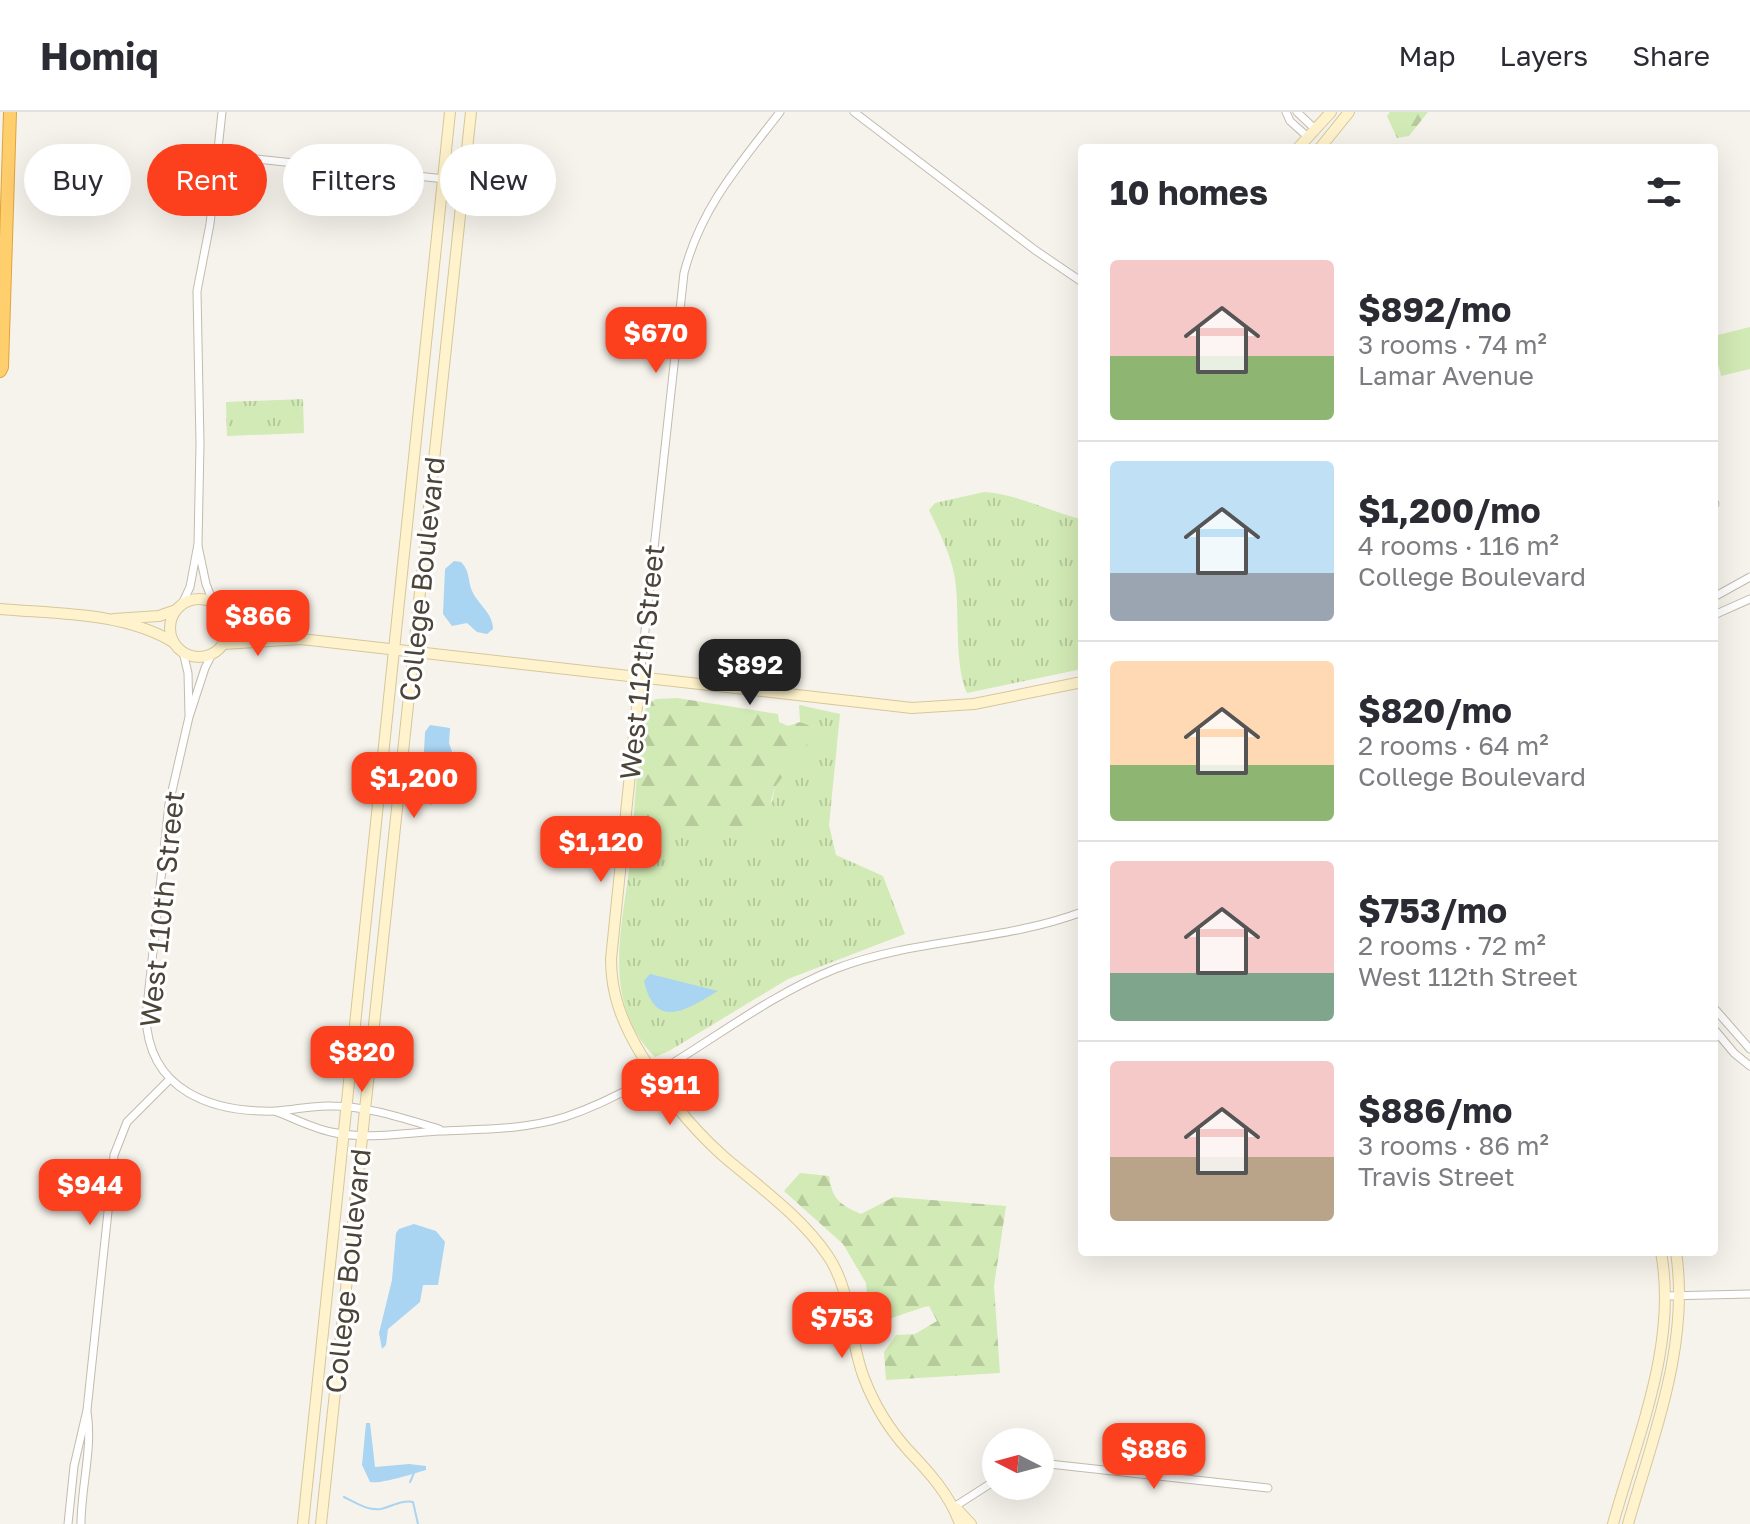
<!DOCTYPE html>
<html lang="en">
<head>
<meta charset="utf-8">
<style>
	body { margin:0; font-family:"Golos Text",sans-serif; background:#f7f7f7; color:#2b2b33; height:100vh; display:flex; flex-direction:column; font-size:30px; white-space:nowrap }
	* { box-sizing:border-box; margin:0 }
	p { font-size:26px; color:#7c7c81 }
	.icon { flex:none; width:44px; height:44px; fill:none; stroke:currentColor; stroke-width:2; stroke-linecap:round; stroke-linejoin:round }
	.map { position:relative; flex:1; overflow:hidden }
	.drawer { position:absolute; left:1078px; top:32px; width:640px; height:1112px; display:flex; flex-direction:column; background:#fff; border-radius:8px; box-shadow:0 8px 32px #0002 }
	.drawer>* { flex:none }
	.hud { position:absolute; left:24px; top:32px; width:760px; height:72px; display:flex; gap:16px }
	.needle { width:52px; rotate:276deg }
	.buttons { position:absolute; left:982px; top:1316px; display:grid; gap:16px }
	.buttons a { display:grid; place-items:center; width:72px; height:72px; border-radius:50%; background:#fff; box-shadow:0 8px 32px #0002; font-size:40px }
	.price { position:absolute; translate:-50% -68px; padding:0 18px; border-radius:16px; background:#fc3f1d; color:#fff; font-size:26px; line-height:52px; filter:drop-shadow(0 2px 4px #0008) }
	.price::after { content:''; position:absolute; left:50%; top:48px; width:24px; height:18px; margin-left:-12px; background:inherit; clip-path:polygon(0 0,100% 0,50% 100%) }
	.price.selected { background:#222; color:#fff }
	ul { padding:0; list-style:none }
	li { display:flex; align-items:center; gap:24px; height:200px; padding:0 32px }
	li+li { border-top:2px solid #e1e1e2 }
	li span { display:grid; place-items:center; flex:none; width:224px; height:160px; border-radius:8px; color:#555 }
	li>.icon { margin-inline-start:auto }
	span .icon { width:96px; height:96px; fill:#fffc; stroke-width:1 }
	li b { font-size:34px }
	h2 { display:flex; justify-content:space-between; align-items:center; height:96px; padding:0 32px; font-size:34px }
	.tag { padding:0 28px; border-radius:36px; background:#fff; box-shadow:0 8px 32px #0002; font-size:28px; line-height:72px }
	.tag.selected { background:#fc3f1d; color:#fff }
	header { display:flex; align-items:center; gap:48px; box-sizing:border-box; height:112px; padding:0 40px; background:#fff; border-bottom:2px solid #e1e1e2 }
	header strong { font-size:38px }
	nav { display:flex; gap:44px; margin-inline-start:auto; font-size:28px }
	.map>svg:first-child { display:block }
	.grass { fill:url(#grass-tufts) }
	.forest { fill:url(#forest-firs) }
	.park { fill:#d2eab5 }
	.water { fill:#a9d4f2 }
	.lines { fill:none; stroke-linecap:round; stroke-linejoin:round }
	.stream { stroke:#a9d4f2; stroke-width:2 }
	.street-casing { stroke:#c2bbae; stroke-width:9 }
	.secondary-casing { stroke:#d6c79b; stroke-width:12 }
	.highway-casing { stroke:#e0a43c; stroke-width:14 }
	.street { stroke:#fff; stroke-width:7 }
	.secondary { stroke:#fff3cd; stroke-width:10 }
	.highway { stroke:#ffcf6e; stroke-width:12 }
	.labels { text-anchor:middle; stroke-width:6; stroke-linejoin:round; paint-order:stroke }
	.street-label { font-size:28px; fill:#4b4439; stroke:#fff }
</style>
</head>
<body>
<header>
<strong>Homiq</strong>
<nav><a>Map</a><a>Layers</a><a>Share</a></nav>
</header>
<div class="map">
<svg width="1750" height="1412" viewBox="0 0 1750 1412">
	<defs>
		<pattern id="grass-tufts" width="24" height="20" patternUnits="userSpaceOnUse" patternTransform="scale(2)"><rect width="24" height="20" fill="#d2eab5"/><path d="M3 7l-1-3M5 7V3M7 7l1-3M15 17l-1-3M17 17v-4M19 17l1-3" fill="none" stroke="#b6ca9c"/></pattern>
		<pattern id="forest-firs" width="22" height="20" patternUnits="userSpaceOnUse" patternTransform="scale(2)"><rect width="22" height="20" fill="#d2eab5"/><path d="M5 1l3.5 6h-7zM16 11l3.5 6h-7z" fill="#b6ca9c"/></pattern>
	</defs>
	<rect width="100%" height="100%" fill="#f6f3ec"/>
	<g class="grass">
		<path d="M303 287 304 321 227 324 226 290Z"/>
		<path d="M984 380C1017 382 1048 399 1081 407L1082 557 967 581C955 555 959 505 956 475 954 448 940 422 929 398L935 391Z"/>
		<path d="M799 593 840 602 829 713 836 743 883 764 905 822 788 867 669 939 655 945C591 881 632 790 633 712L655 721 772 690 775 675 818 617 800 610Z"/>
	</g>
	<g class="forest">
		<path d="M1390 0H1428L1409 24 1397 26 1387 4Z"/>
		<path d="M677 586 778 602 779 610 788 614 800 610 819 617 775 675 763 716 757 722 655 721 633 712 640 623 647 592 656 587Z"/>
		<path d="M800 1061 829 1064C832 1087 840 1093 861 1102L894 1085 1006 1094 994 1174 1000 1261 886 1268 884 1240 896 1223 915 1222 937 1209 929 1194C910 1198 885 1211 869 1210L866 1171 843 1132 784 1079Z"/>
	</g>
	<path class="park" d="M1750 215V257L1721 264 1714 236V224Z"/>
	<g class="water">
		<path d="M454 449 461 450C471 460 467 470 473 481 480 494 493 502 493 517L487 522 477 520 467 511 452 514 443 502 445 457Z"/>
		<path d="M430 613 450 616 449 631 459 660 458 668 431 693 424 687 422 679 425 620Z"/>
		<path d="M650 862 718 879C687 897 656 920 644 869Z"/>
		<path d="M414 1112 436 1119 445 1130 438 1173H423L420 1190 388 1217 386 1233 382 1237 379 1221 392 1168 396 1121 399 1117Z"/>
		<path d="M366 1311H370L375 1355 409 1352 426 1354V1358C412 1362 382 1372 370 1370L362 1353Z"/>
	</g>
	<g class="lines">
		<g class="stream">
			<path d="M410 1370 414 1361"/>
			<path d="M344 1385C356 1391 368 1399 381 1397 393 1394 401 1388 413 1390L418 1412"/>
		</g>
		<g class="street-casing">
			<g id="street">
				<path d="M854 0 1035 138 1082 170"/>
				<path d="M1286 0 1290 9 1309 26"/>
				<path d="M1297 0 1316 18"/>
				<path d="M218 43 464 69"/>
				<path d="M1714 390 1715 392"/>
				<path d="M198 434 206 472 213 490"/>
				<path d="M1714 485 1750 465"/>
				<path d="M182 492 190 475 198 432 200 332 197 179 210 112 222 0"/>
				<path d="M1714 503 1750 487"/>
				<path d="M183 540 188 561 189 603"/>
				<path d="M212 542 205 556 189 605 169 692 146 904C148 979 212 1001 277 999 295 998 313 993 332 994 368 994 405 1007 439 1017"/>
				<path d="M640 565 684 161C701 95 740 52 780 0"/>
				<path d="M1714 896 1750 937"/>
				<path d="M1714 917 1734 941 1750 954"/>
				<path d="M275 999C293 1006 312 1016 331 1020 366 1028 405 1021 440 1019 483 1017 523 1018 565 1005 664 972 740 895 835 857 915 826 1002 830 1082 800"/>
				<path d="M1665 1184 1750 1182"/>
				<path d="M1040 1351 1268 1376"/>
				<path d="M954 1395 996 1368"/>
				<path d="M68 1412 74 1354 87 1298 114 1043 127 1010 170 967"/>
				<path d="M81 1412C81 1375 93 1336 87 1300"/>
			</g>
		</g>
		<g class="secondary-casing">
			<g id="secondary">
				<path d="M1298 36 1331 0"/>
				<path d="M1320 36 1349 0"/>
				<circle cx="199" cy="516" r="29"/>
				<path d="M0 497C57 502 123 500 173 530"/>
				<path d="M226 504 234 509 285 525"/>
				<path d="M114 507 159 504 176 498"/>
				<path d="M223 532 301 527 912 596 974 592 1082 570"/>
				<path d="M640 565 611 847C611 884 623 912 642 944 667 984 687 1011 722 1043 758 1074 801 1104 828 1144 853 1181 848 1225 864 1266 874 1292 889 1317 908 1338 929 1360 950 1383 960 1412"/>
				<path d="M956 1396 971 1412"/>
				<path d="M303 1412 450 0"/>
				<path d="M321 1412 471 0"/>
				<path d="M1613 1412C1637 1325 1678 1232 1661 1140"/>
				<path d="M1628 1412C1653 1324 1690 1233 1676 1140"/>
			</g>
		</g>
		<g class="highway-casing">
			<path id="highway" d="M0 259 2 255 10 0"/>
		</g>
		<use href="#street" class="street"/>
		<use href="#secondary" class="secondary"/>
		<use href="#highway" class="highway"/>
	</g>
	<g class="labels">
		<g class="street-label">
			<text transform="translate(422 467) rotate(-84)" y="10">College Boulevard</text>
			<text transform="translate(642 550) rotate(-84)" y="10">West 112th Street</text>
			<text transform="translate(162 797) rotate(-84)" y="10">West 110th Street</text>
			<text transform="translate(348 1159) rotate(-84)" y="10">College Boulevard</text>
		</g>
	</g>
</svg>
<div class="buttons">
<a><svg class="needle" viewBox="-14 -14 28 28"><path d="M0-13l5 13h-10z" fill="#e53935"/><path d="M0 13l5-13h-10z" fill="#7c7c81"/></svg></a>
</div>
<b class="price" style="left:656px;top:263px">$670</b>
<b class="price" style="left:258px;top:546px">$866</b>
<b class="price selected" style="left:750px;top:595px">$892</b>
<b class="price" style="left:414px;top:708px">$1,200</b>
<b class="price" style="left:601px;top:772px">$1,120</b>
<b class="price" style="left:362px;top:982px">$820</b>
<b class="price" style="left:670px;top:1015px">$911</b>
<b class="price" style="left:90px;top:1115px">$944</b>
<b class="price" style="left:842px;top:1248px">$753</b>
<b class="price" style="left:1154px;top:1379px">$886</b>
<div class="hud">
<a class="tag">Buy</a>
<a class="tag selected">Rent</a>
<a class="tag">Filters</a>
<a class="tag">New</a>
</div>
<section class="drawer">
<h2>10 homes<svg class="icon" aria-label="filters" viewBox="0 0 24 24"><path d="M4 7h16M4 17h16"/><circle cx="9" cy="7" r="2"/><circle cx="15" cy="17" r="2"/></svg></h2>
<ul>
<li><span style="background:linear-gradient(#f6c9c9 60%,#8fb573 0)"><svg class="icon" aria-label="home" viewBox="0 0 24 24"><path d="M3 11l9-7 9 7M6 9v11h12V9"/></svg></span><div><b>$892/mo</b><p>3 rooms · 74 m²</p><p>Lamar Avenue</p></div></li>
<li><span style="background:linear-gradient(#bfe0f5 70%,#9aa5b1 0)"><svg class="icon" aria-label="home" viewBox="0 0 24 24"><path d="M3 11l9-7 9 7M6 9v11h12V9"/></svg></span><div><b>$1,200/mo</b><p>4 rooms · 116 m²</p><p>College Boulevard</p></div></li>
<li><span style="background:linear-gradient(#ffd9b3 65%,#8fb573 0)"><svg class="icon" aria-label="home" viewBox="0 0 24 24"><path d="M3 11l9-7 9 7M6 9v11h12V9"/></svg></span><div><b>$820/mo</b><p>2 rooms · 64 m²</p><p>College Boulevard</p></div></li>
<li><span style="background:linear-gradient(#f6c9c9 70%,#7fa58c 0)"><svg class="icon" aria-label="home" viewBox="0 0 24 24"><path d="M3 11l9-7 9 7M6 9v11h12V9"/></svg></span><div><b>$753/mo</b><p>2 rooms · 72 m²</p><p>West 112th Street</p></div></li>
<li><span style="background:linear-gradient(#f6c9c9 60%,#b9a48a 0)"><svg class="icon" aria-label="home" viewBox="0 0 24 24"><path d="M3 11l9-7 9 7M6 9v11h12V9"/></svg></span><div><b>$886/mo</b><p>3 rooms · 86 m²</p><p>Travis Street</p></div></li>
</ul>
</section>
</div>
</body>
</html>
